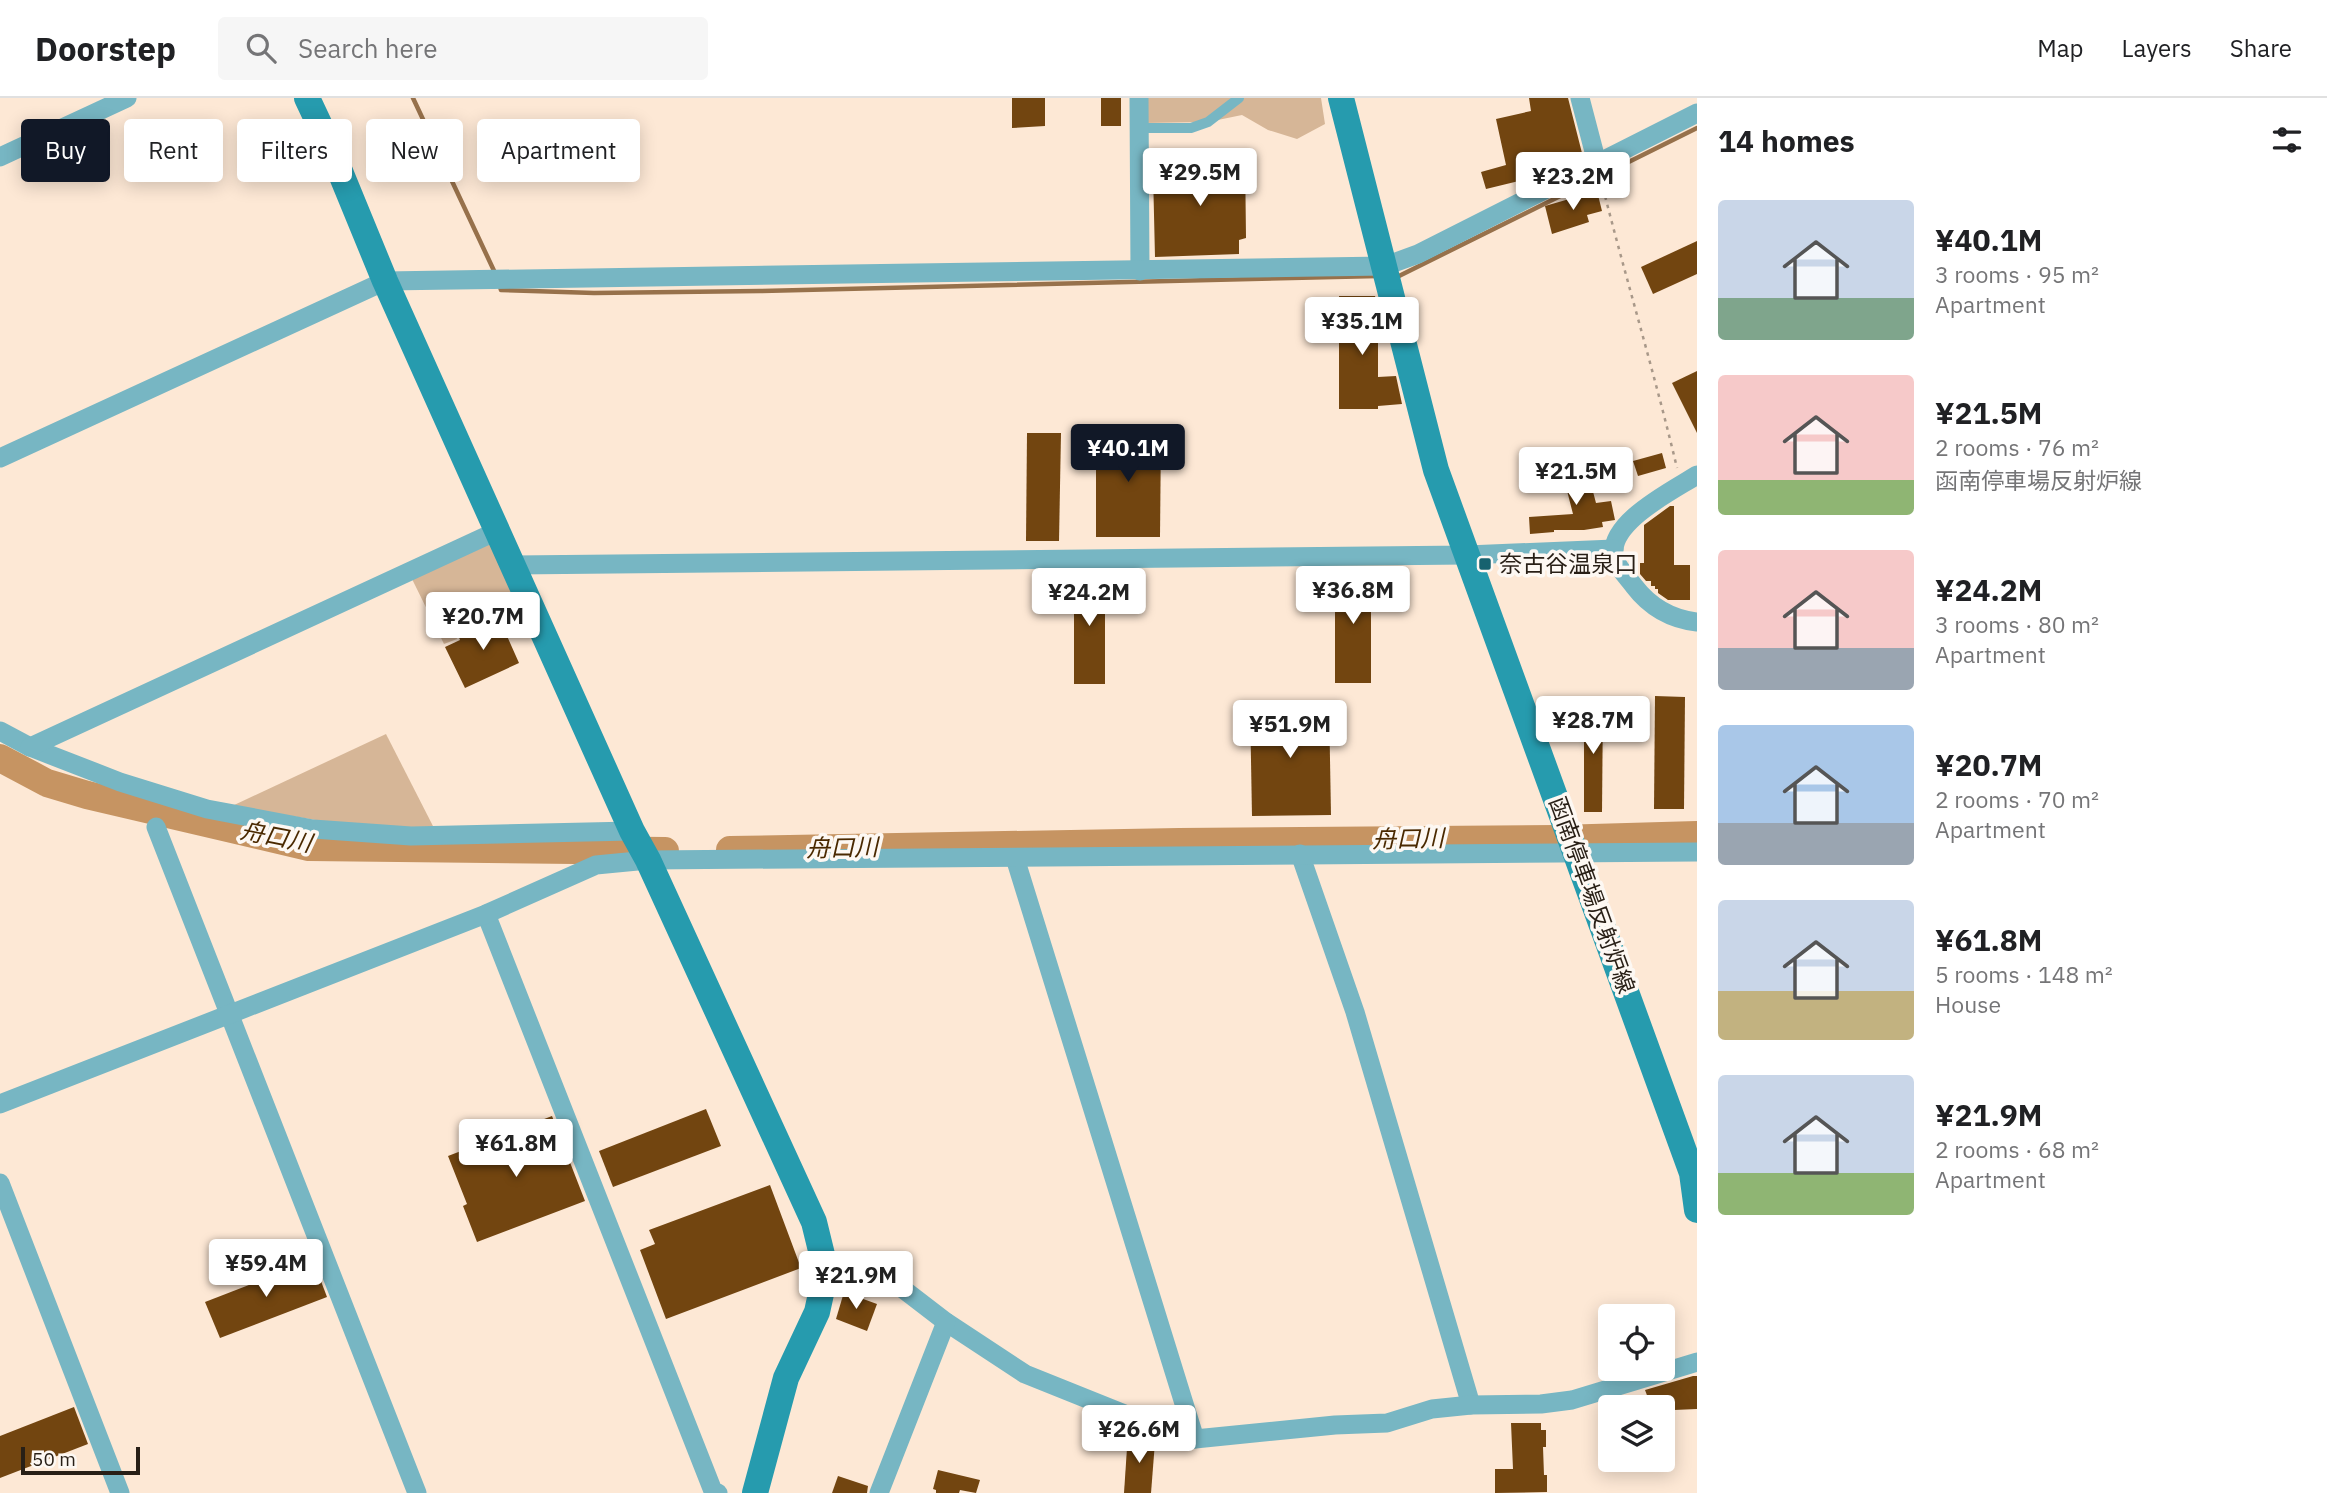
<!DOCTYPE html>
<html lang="en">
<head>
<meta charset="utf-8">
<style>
	body { margin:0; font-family:"IBM Plex Sans","Noto Sans JP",sans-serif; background:#f6f6f6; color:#202124; height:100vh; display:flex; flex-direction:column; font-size:26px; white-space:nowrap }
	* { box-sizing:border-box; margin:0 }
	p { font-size:23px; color:#757577 }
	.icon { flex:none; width:38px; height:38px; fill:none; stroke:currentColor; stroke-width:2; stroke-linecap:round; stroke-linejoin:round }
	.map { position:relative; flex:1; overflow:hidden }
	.panel { display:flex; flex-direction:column; background:#fff; width:630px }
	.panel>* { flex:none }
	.guide { position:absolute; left:21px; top:21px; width:665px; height:63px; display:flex; gap:14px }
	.controls { position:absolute; left:1598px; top:1206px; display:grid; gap:14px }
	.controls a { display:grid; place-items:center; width:77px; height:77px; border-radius:7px; background:#fff; box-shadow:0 4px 18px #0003; font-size:35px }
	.scale { position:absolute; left:21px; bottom:18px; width:119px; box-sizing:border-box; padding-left:7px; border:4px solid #281f16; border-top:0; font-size:19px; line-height:24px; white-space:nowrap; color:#281f16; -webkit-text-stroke:5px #fdf8f3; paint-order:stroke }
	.price { position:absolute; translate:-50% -60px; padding:0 16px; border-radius:7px; background:#fff; color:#222; font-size:23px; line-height:46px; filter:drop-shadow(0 2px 4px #0008) }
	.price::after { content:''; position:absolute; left:50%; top:42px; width:21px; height:16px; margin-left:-10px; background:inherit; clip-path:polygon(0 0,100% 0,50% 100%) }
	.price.current { background:#111827; color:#fff }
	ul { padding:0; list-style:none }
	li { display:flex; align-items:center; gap:21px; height:175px; padding:0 21px }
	li span { display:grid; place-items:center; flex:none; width:196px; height:140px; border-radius:7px; color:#555 }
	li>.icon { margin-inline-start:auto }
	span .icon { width:84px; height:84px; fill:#fffc; stroke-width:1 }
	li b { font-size:30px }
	h2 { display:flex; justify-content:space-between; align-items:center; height:84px; padding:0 21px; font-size:30px }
	.tag { padding:0 24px; border-radius:7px; background:#fff; box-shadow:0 4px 18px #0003; font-size:24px; line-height:63px }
	.tag.current { background:#111827; color:#fff }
	header { display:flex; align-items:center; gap:42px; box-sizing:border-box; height:98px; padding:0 35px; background:#fff; border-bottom:2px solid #e0e0e0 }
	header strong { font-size:33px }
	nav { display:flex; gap:38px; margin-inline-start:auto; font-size:24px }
	.search { width:490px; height:63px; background:#f6f6f6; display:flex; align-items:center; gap:18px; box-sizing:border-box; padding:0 24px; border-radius:7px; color:#757577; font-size:26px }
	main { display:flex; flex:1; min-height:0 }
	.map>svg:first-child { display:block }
	.green { fill:#d6b697 }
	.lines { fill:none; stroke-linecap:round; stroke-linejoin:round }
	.stream { stroke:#97714b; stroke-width:4.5 }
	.river { stroke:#c69462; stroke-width:28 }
	.building { fill:#724510 }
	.path { stroke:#a89889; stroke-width:2.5; stroke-dasharray:3.5 5; stroke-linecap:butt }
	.lane { stroke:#77b6c3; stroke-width:10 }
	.street { stroke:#77b6c3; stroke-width:19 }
	.secondary { stroke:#269bae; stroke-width:26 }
	.poi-dot { fill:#17626f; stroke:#fdf8f3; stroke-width:2.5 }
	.labels { text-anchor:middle; stroke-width:7; stroke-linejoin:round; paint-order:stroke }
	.poi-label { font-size:23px; fill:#281f16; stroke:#fdf8f3; text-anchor:start }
	.street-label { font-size:23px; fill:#281f16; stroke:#fdf8f3 }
	.water-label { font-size:24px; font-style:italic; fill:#4a2900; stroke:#fdf8f3 }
</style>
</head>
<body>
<header>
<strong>Doorstep</strong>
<div class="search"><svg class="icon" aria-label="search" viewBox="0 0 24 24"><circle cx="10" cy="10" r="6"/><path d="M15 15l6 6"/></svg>Search here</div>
<nav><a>Map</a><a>Layers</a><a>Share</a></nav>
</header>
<main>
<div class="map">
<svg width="1697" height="1395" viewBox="0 0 1697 1395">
	<rect width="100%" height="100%" fill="#fde8d5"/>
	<g class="green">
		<path d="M1144 0H1321L1325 26 1297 41 1268 32 1242 17 1208 24 1145 25Z"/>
		<path d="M489 444 531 529 514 537 503 514 455 534 457 541 444 546 412 481Z"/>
		<path d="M386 636 435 732 352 728 232 708Z"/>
	</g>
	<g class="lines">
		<g class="stream">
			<path d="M413 0 496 177"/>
			<path d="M1397 179 1697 30"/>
			<path d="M499 186 501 192 594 195 760 193 1378 178"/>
		</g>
		<g class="river">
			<path d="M0 660 47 685 87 697 309 749 665 753"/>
			<path d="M730 752 1179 744 1557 741 1697 737"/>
		</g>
	</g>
	<g class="building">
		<path d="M1012 0H1045V28L1012 30Z"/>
		<rect x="1101" y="0" width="20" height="28"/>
		<path d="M1529 0H1568L1583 59 1562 65 1563 69 1551 75 1486 91 1481 74 1506 67 1496 21 1531 13Z"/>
		<path d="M1245 56 1246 140 1239 142V156L1155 159 1153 74 1199 62Z"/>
		<path d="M1597 93 1602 113 1587 117 1589 124 1552 136 1545 108Z"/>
		<path d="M1697 143V176L1653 196 1641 169Z"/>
		<path d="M1339 198H1375L1378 207V279L1396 278 1402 306 1378 308V311H1339Z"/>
		<path d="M1697 273V335L1672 285Z"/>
		<path d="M1096 333H1161L1160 439H1096Z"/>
		<path d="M1027 335H1061L1059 443H1026Z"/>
		<path d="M1662 355 1666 370 1638 378 1633 363Z"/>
		<path d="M1586 367 1596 405 1611 403 1615 422 1602 424 1603 429 1584 432H1554V434L1530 436 1529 419 1573 416 1562 373Z"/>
		<path d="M1670 408H1674V467H1690V502H1668L1658 495V491H1655V488H1651V483H1646L1640 476V465H1644V427Z"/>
		<path d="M1371 470V585H1335V471Z"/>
		<rect x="1074" y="474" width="31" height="112"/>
		<path d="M501 516 511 536 507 538 519 565 465 590 445 549 460 542 458 537Z"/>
		<path d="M1655 598 1685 599 1684 711H1654Z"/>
		<path d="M1584 602 1603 603 1602 714H1584Z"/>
		<path d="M1329 606 1331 717 1252 718 1250 607Z"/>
		<path d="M706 1011 721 1048 613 1089 599 1053Z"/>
		<path d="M552 1018 585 1103 477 1144 463 1108 467 1106 448 1058Z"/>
		<path d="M770 1087 801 1170 666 1221 640 1152 655 1146 649 1132Z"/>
		<path d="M313 1162 327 1199 220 1240 205 1204Z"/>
		<path d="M844 1194 877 1206 867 1233 836 1221Z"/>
		<path d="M1693 1278H1697V1311L1674 1312 1666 1315 1662 1304 1651 1308 1645 1292Z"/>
		<path d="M74 1309 88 1346 0 1380V1338Z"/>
		<path d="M1511 1325H1541V1332H1546V1349H1543L1544 1377H1547V1394L1495 1395V1371H1513Z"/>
		<path d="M1128 1335 1155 1344 1151 1395H1124Z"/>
		<path d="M938 1372 980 1382 976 1395 960 1392 959 1395H936V1392L933 1391Z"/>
		<path d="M838 1378 868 1388 867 1395H832Z"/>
	</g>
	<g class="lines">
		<path class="path" d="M1601 82C1625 178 1654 273 1677 370"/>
		<path class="lane" d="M1139 30H1191L1208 24 1239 0"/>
		<g class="street">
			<path d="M1139 0 1140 173"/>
			<path d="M1580 0 1597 65"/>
			<path d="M0 59 127 0"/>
			<path d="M0 360 385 183 1385 168 1418 156 1697 15"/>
			<path d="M1697 377C1674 392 1604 426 1615 461 1618 470 1628 480 1634 488 1650 509 1670 521 1697 524"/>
			<path d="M514 467 1467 457 1614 451"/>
			<path d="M0 633 30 649 120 684 207 711 313 731 411 738 632 733"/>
			<path d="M30 649 497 433"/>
			<path d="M156 729 417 1395"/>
			<path d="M1300 756 1355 914 1471 1307"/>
			<path d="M1015 760 1195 1341"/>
			<path d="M486 816 713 1393 718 1395"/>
			<path d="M0 1006 486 816 596 767 648 762 1697 754"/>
			<path d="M0 1085 120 1395"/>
			<path d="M826 1173 866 1170 890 1181 946 1224 1025 1276 1172 1335 1195 1341 1335 1327 1387 1325 1432 1311 1471 1307 1541 1306 1572 1302 1697 1264"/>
			<path d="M879 1395 946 1224"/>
		</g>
		<g class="secondary">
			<path d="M307 0 330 49 385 183 632 733 648 762 814 1124 826 1173 817 1214 786 1280 755 1395"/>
			<path d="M1341 0 1436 372 1692 1075 1697 1112"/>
		</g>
	</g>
	<rect class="poi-dot" x="1478" y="459" width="14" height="14" rx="3.5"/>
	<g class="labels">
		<g class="poi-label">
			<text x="1499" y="474">奈古谷温泉口</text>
		</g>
		<g class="street-label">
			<text transform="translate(1592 797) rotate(70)" y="8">函南停車場反射炉線</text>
		</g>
		<g class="water-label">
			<text transform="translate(276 739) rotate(11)" y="8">舟口川</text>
			<text transform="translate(1408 741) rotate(-1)" y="8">舟口川</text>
			<text transform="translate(842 750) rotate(-1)" y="8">舟口川</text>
		</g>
	</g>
</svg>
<div class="controls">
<a><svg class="icon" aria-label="locate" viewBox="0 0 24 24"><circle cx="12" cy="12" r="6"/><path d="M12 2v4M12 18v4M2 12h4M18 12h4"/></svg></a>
<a><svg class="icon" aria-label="layers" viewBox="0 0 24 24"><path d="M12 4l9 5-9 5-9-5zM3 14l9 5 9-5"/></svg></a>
</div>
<div class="scale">50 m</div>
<b class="price" style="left:1200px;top:110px">¥29.5M</b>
<b class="price" style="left:1573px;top:114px">¥23.2M</b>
<b class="price" style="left:1362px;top:259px">¥35.1M</b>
<b class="price current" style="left:1128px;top:386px">¥40.1M</b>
<b class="price" style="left:1576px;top:409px">¥21.5M</b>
<b class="price" style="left:1353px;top:528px">¥36.8M</b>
<b class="price" style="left:1089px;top:530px">¥24.2M</b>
<b class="price" style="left:483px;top:554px">¥20.7M</b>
<b class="price" style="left:1593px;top:658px">¥28.7M</b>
<b class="price" style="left:1290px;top:662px">¥51.9M</b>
<b class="price" style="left:516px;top:1081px">¥61.8M</b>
<b class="price" style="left:266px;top:1201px">¥59.4M</b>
<b class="price" style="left:856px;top:1213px">¥21.9M</b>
<b class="price" style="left:1139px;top:1367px">¥26.6M</b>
<div class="guide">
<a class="tag current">Buy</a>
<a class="tag">Rent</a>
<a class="tag">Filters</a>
<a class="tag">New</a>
<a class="tag">Apartment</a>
</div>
</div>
<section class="panel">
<h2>14 homes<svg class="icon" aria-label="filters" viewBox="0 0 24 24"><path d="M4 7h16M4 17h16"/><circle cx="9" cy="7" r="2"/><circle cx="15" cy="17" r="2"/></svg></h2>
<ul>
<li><span style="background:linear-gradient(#c9d6e8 70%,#7fa58c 0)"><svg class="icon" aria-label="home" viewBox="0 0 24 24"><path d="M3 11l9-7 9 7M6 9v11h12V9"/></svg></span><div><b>¥40.1M</b><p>3 rooms · 95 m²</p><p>Apartment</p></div></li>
<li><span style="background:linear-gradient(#f6c9c9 75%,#8fb573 0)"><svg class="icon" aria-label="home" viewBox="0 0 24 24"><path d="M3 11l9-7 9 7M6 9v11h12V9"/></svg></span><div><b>¥21.5M</b><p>2 rooms · 76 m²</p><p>函南停車場反射炉線</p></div></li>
<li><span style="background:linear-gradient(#f6c9c9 70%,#9aa5b1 0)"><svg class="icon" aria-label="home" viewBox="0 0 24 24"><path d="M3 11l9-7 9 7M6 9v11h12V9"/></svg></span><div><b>¥24.2M</b><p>3 rooms · 80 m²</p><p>Apartment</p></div></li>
<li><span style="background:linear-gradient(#a9c7e8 70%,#9aa5b1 0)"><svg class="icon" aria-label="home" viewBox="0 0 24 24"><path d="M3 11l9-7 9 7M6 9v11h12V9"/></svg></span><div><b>¥20.7M</b><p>2 rooms · 70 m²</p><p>Apartment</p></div></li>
<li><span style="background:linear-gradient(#c9d6e8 65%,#c2b280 0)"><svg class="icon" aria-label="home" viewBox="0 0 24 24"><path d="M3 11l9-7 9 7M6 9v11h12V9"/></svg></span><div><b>¥61.8M</b><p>5 rooms · 148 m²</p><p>House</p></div></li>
<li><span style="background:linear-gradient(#c9d6e8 70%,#8fb573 0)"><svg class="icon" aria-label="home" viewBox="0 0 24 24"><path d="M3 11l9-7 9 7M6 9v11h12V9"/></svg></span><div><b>¥21.9M</b><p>2 rooms · 68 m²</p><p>Apartment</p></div></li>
</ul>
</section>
</main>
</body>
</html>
